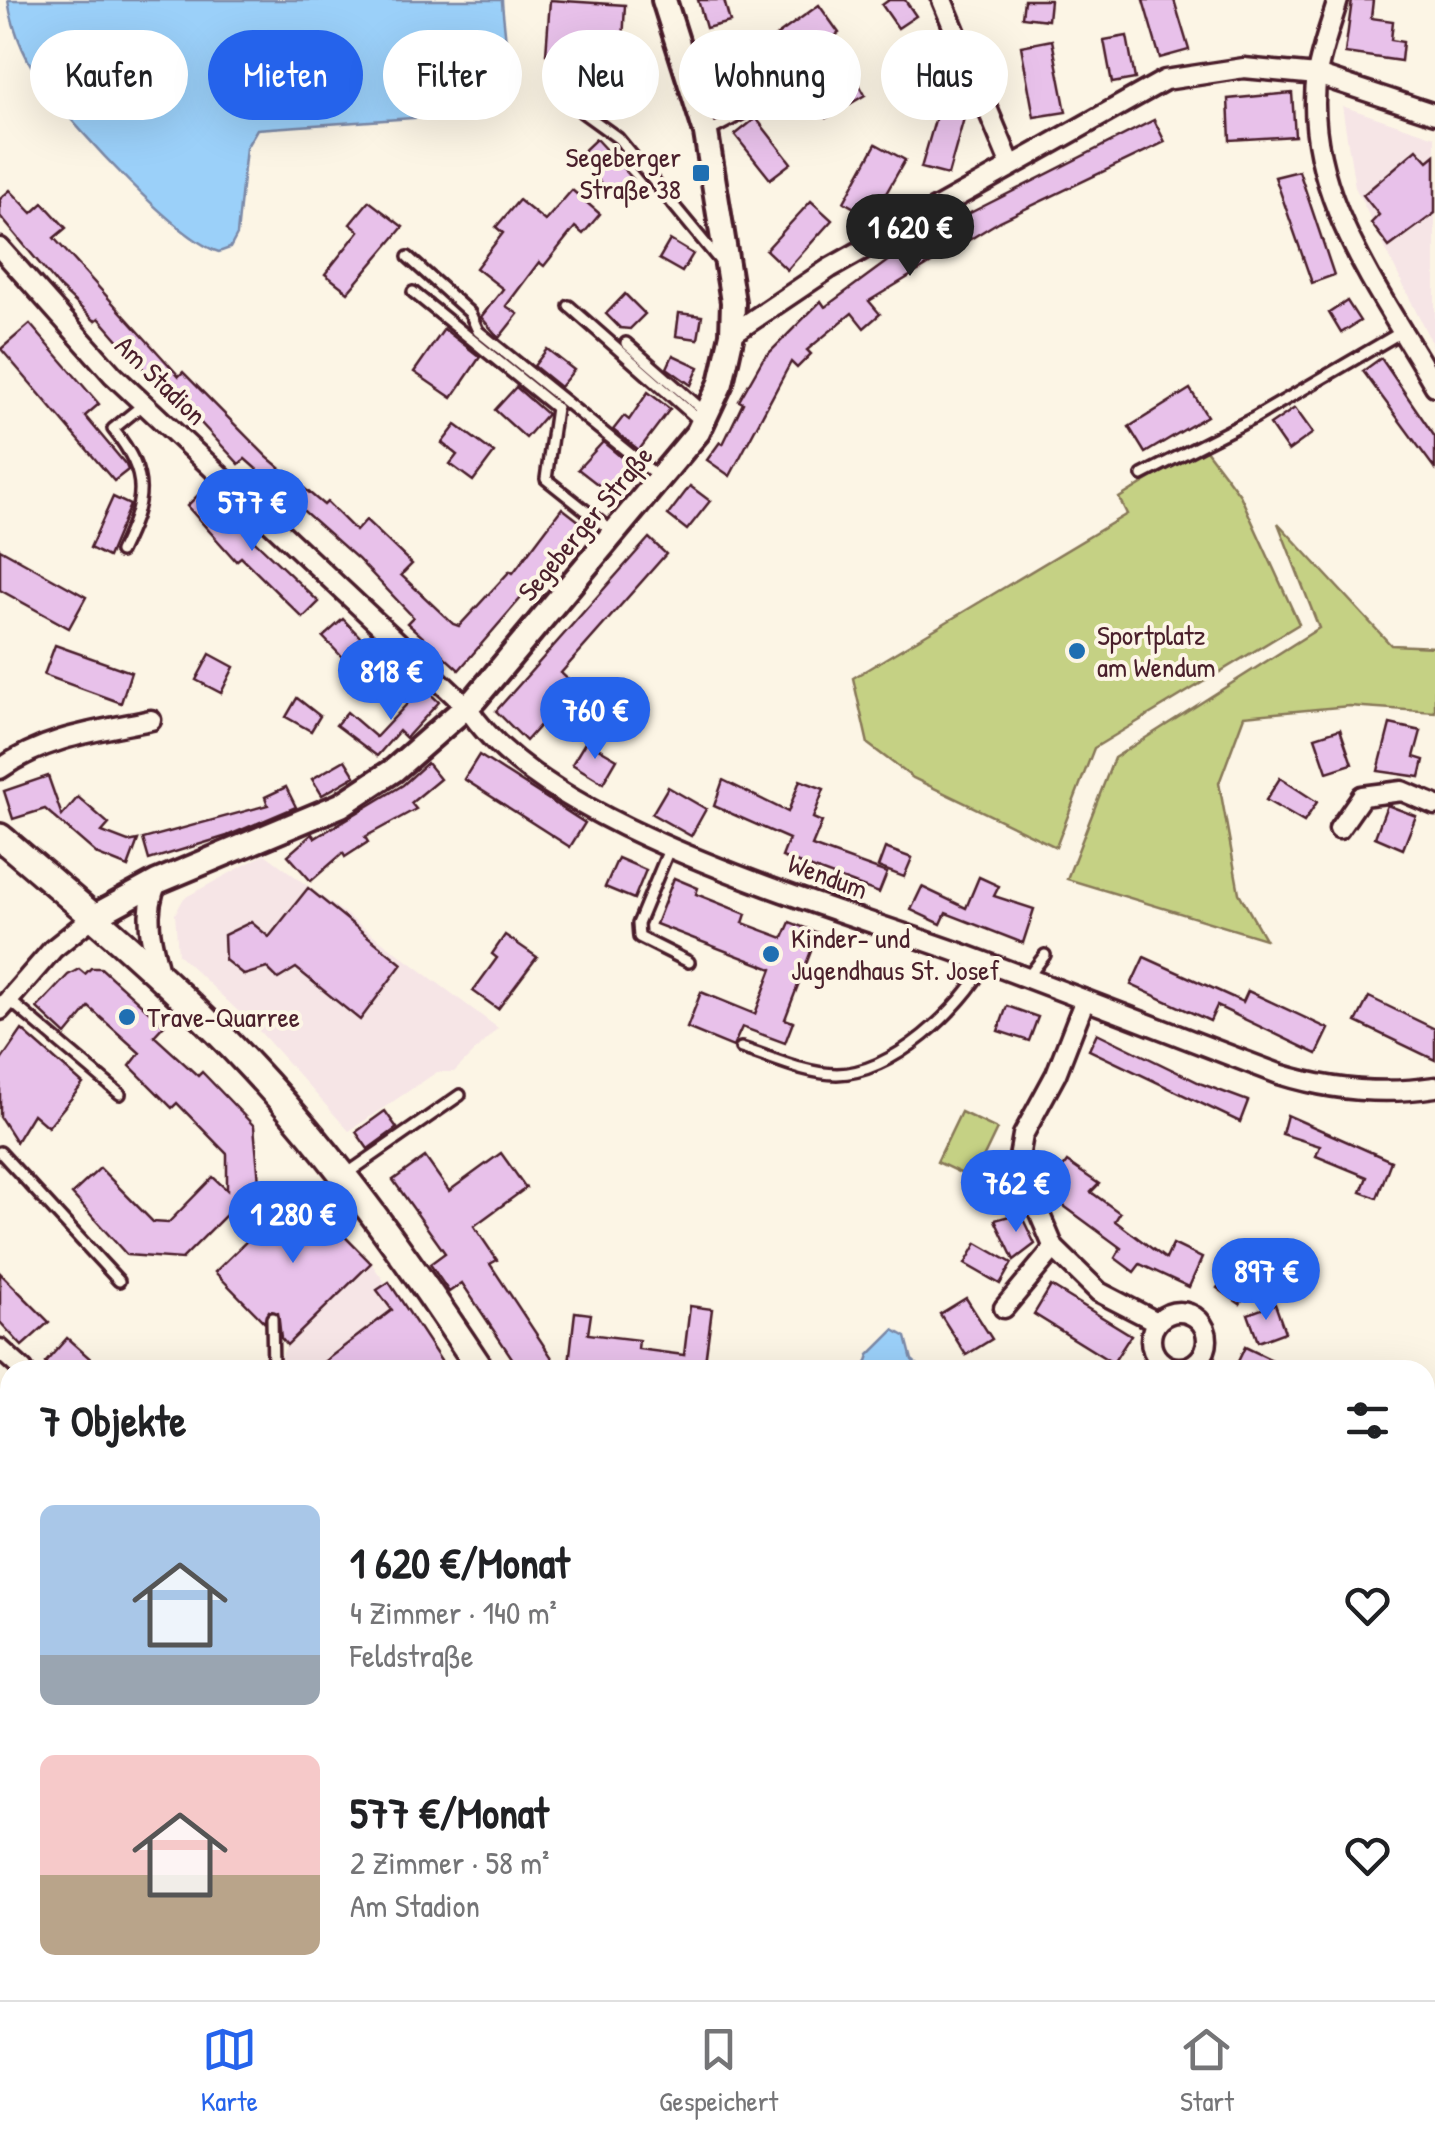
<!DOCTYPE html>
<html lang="de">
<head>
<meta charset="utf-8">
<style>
	body { margin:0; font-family:"Patrick Hand",sans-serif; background:#f2f2f2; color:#202124; height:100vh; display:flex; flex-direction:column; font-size:38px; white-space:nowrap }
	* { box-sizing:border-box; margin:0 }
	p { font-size:32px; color:#757577 }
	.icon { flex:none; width:55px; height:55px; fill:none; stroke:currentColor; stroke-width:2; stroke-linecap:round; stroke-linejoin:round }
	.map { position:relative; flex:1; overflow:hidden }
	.panel { position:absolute; left:0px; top:1360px; width:1435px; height:640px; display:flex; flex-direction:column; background:#fff; border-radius:30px 30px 0 0; box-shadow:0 10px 40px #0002 }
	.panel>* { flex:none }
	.top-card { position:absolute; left:30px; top:30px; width:1375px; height:90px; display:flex; gap:20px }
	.price { position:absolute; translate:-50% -85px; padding:0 22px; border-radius:35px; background:#2563eb; color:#fff; font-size:32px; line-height:65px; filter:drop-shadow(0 2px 5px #0008) }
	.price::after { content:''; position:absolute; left:50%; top:60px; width:30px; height:22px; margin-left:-15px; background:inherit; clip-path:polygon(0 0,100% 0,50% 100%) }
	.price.selected { background:#222; color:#fff }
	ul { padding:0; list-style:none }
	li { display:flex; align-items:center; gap:30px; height:250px; padding:0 40px }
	li span { display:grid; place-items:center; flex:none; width:280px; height:200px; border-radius:15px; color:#555 }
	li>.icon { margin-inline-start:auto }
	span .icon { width:120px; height:120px; fill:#fffc; stroke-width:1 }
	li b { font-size:42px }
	h2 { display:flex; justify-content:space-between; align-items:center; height:120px; padding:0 40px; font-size:42px }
	.chip { padding:0 35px; border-radius:45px; background:#fff; box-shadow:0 10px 40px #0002; font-size:35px; line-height:90px }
	.chip.selected { background:#2563eb; color:#fff }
	.menu { display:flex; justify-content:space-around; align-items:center; height:140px; border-top:2px solid #e0e0e0; background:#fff; font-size:28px; color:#757577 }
	.menu a { display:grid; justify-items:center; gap:5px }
	.menu .selected { color:#2563eb }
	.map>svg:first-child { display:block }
	.built { fill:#f6e5e6 }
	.green { fill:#c5d184; stroke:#887858; stroke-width:2.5 }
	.water { fill:#9bd0f9; stroke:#7b89a7; stroke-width:2.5 }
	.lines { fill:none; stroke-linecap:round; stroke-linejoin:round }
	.river { stroke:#9bd0f9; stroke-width:30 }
	.building { fill:#e8c1ea; stroke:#4a1f2b; stroke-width:2.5 }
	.lane-casing { stroke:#4a1f2b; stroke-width:16 }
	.street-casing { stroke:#4a1f2b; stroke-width:25 }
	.secondary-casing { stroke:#4a1f2b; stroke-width:30 }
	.primary-casing { stroke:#4a1f2b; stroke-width:32 }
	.lane { stroke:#fcf5e5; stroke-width:9 }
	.street { stroke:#fcf5e5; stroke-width:18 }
	.secondary { stroke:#fcf5e5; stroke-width:22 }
	.primary { stroke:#fcf5e5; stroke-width:25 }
	.poi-dot { fill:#1f6fb2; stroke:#fcf5e5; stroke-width:4 }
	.labels { text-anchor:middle; stroke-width:8; stroke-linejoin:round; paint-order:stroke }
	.poi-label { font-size:28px; fill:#4a1f2b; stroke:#fcf5e5; text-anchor:start }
	.street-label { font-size:28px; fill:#4a1f2b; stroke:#fcf5e5 }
</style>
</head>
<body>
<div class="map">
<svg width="1435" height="2000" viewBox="0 0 1435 2000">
	<rect width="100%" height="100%" fill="#fcf5e5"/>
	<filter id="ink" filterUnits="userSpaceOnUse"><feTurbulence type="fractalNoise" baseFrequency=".01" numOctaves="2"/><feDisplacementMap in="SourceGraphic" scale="20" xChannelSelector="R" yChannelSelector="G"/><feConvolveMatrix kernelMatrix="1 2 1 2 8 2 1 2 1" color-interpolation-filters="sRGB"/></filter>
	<g filter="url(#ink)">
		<g class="built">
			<path d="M1342 106 1435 137V350L1355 187Z"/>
			<path d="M265 854 498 1028 454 1072H437L349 1131 261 1033 178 954 175 914 184 898Z"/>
			<path d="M371 1263 448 1370H274L287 1345Z"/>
			<path d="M1048 1990H1198L1196 2000H1067Z"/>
		</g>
		<g class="green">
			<path d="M1203 446 1240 495 1299 624 1094 748 1056 847 913 778 868 744 853 678 1127 514 1119 498Z"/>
			<path d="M1278 523 1391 645 1435 647V712L1349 706 1244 716 1219 783 1239 893 1265 939 1067 879 1114 758 1319 628Z"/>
			<path d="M961 1112 997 1129 973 1179 937 1162Z"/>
			<path d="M129 1990H530L528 2000H125Z"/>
			<path d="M603 1990H678L703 2000H618Z"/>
			<path d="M825 1990H906L920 2000H842Z"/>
		</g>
		<g class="water">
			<path d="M8 0H502C503 31 520 98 484 113L257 129 246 148 237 235 230 248 219 252C178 240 76 129 49 92 28 66 13 33 8 0Z"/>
			<path d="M894 1330 906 1337 912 1360 924 1370H864L869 1355Z"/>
			<path d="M0 1842 10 1884V1990H26L28 2000H5L0 1982Z"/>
			<path d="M678 1990H775L789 2000H703Z"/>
		</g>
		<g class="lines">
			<path class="river" d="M718 1990 736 2000"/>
		</g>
		<g class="building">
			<path d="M550 0 625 5 623 42 574 39 573 56 546 54Z"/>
			<path d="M698 0H724L730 22 706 28Z"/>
			<path d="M889 0H905L916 16 898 28 882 5Z"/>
			<path d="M1024 0H1050L1048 20 1022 17Z"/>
			<path d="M1143 0H1174L1189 50 1160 58Z"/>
			<path d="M1352 0H1373L1371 18 1393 21 1391 40 1403 42 1401 61 1345 53Z"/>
			<path d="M819 5 839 33 796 64 793 59 738 95 720 67 759 42 762 46Z"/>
			<path d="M1127 36 1135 79 1112 83 1104 40Z"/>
			<path d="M1052 40 1066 112 1034 117 1021 46Z"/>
			<path d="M913 44 927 68 902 82 889 57Z"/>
			<path d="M849 66 865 95 826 118 809 88Z"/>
			<path d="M1292 93 1295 136 1230 140 1228 99Z"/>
			<path d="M940 103 966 111 948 175 921 168Z"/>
			<path d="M756 118 791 163 770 179 735 135Z"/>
			<path d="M1154 120 1165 142 1000 221 869 301 880 314 864 328 852 313 807 350 811 354 797 368 791 362 730 476 707 460 720 442 723 444 743 403 739 401 763 359 821 301 825 307 897 254 972 212Z"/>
			<path d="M596 139 633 179 614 197 577 157Z"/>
			<path d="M876 144 905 160 872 218 844 202Z"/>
			<path d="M1417 149 1428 161 1435 155V213L1389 247 1371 223 1379 215 1363 195Z"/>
			<path d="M1299 171 1334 275 1312 283 1275 177Z"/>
			<path d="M10 190 32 213 43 203 66 228 54 238 179 376 183 372 267 457 324 505 327 502 356 531 366 520 412 564 401 575 453 624 459 626 510 571 513 573 562 508 584 525 459 670 407 623 413 617 358 559 245 459 239 464 159 378 155 382 99 318 95 321 60 288 0 216V199Z"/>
			<path d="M572 190 600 214 583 234 575 227 544 266 539 262 506 306 518 314 499 338 481 317 503 289 476 268 503 233 496 227 519 200 545 221Z"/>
			<path d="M369 201 403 227 348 292 325 274 359 231 350 224Z"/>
			<path d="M811 201 832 220 787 270 766 250Z"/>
			<path d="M670 240 693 254 682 272 659 259Z"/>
			<path d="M625 294 645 314 630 329 620 328 606 314Z"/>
			<path d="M1347 301 1360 321 1341 333 1329 313Z"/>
			<path d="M679 313 702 316 698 339 676 336Z"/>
			<path d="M30 324 99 404 85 416 126 465 128 470 114 481 1 349Z"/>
			<path d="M444 329 480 357 452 398 414 372Z"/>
			<path d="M547 349 574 370 560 387 534 366Z"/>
			<path d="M673 355 699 367 691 385 667 368Z"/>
			<path d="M1381 358 1435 437V469L1363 371Z"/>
			<path d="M516 387 547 414 526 438 495 410Z"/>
			<path d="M1190 389 1207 416 1145 453 1129 427Z"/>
			<path d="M648 392 670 409 639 450 613 430 624 416 629 420Z"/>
			<path d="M1295 408 1313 433 1288 451 1270 425Z"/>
			<path d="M456 425 494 453 473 481 450 464 457 455 442 443Z"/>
			<path d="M603 442 627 462 605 490 578 469Z"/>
			<path d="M690 486 710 501 687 530 668 515Z"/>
			<path d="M202 491 319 602 303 618 241 557 236 561 187 506Z"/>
			<path d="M113 497 130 505 108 557 90 548Z"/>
			<path d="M649 538 666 554 561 673 575 686 526 741 496 711Z"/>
			<path d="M0 549 86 597 69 628 0 590Z"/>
			<path d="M343 619 362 639 343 658 323 637Z"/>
			<path d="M55 645 131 672 121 703 44 675Z"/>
			<path d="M210 654 234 667 221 693 196 680Z"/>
			<path d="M423 687 439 702 406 738 399 731 377 756 336 725 347 712 376 737Z"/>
			<path d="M297 698 320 716 311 731 286 717Z"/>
			<path d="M1390 724 1421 731 1414 757 1424 760 1420 777 1378 771Z"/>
			<path d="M1340 729 1352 764 1327 772 1315 737Z"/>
			<path d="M586 741 617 759 603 783 572 764Z"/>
			<path d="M479 755 585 823 570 847 464 779Z"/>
			<path d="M345 760 355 776 322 795 312 779Z"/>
			<path d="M427 763 440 779 411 803 416 809 365 837 368 842 345 857 343 853 311 881 288 855 312 834 315 838 403 785Z"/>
			<path d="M48 776 62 816 78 797 109 824 102 832 128 842 138 840 128 867 98 855 45 809 13 819 4 791Z"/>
			<path d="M1280 778 1317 802 1304 822 1266 800Z"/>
			<path d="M723 780 788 812 800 780 824 789 813 818 822 822 812 846 887 873 879 893 782 857 789 839 714 806Z"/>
			<path d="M286 787 296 807 227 836 149 860 143 839 268 805 265 797Z"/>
			<path d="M668 787 706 809 691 836 652 814Z"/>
			<path d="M1387 805 1416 816 1403 849 1375 837Z"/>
			<path d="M885 848 912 858 904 877 878 867Z"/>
			<path d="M618 858 646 870 634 899 605 887Z"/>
			<path d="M979 877 999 886 994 896 1034 909 1023 943 946 913 941 924 911 910 922 887 966 908Z"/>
			<path d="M674 878 698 888 696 894 746 914 743 923 783 938 790 922 818 933 785 1019 793 1022 785 1043 742 1027 733 1047 687 1028 701 992 755 1014 772 969 656 924Z"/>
			<path d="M308 888 402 964 360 1020 296 968 278 979 267 968 244 975 225 960 224 935 251 922 269 937Z"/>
			<path d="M505 935 537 957 498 1009 473 991 497 958 492 954Z"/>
			<path d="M1144 957 1243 1002 1248 991 1329 1029 1317 1054 1217 1006 1210 1021 1131 985Z"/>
			<path d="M91 968H101L164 1025 154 1036 198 1076 202 1072 254 1126 259 1182 182 1259 127 1255 72 1194 100 1168 153 1222 168 1223 213 1177 227 1190V1154L177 1103 172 1108 130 1066 140 1053 89 1007 66 1035 37 1008 68 975 79 969 85 974Z"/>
			<path d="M1369 997 1435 1029V1060L1356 1022Z"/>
			<path d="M1007 1006 1038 1017 1029 1041 998 1031Z"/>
			<path d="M22 1030 83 1084 48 1127 33 1114 16 1142 0 1117V1062Z"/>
			<path d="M1097 1033 1202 1084 1248 1101 1240 1122 1089 1050Z"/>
			<path d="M385 1111 397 1128 368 1149 356 1132Z"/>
			<path d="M1287 1115 1391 1161 1377 1198 1361 1192 1367 1177 1316 1156 1320 1146 1282 1134Z"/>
			<path d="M501 1153 526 1188 474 1226 497 1260 490 1264 560 1370H520L462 1283 449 1292 430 1264 445 1253 393 1180 425 1157 449 1191Z"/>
			<path d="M1067 1162 1099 1184 1091 1192 1120 1213 1115 1221 1166 1259 1173 1244 1202 1258 1189 1287 1140 1264 1134 1272 1115 1258 1121 1248 1049 1195 1060 1184 1054 1180Z"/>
			<path d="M299 1190 371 1263 287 1345 281 1338 278 1313 269 1311 264 1322 215 1272Z"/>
			<path d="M1020 1213 1035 1244 1014 1260 995 1220Z"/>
			<path d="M977 1243 1012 1263 1000 1284 965 1264Z"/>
			<path d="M1234 1264 1257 1280 1240 1304 1217 1288Z"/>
			<path d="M0 1273 49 1322 22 1346 0 1322Z"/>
			<path d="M389 1282 447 1370H313L392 1310 377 1290Z"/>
			<path d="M1051 1286 1131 1335 1113 1363 1034 1314Z"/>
			<path d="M966 1298 992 1339 966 1355 940 1314Z"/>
			<path d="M1275 1304 1285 1332 1258 1342 1248 1314Z"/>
			<path d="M690 1306 712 1309 704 1370H630L569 1363 575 1312 591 1314 588 1334 639 1340 638 1349 684 1355Z"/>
			<path d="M67 1338 103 1370H52L45 1363Z"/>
			<path d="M1245 1347 1293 1370H1234Z"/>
		</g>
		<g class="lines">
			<g class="lane-casing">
				<g id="lane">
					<path d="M582 112 618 138 719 260"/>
					<path d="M706 133 831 67"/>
					<path d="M408 257 470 313 478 331 660 478"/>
					<path d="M413 292 556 408 546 479 614 533"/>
					<path d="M569 306 702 423"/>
					<path d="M626 343 707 414"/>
					<path d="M1142 475 1254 418 1403 331"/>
					<path d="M120 552C145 500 151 477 113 429L144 404"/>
					<path d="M670 847 638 924 639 937 689 962"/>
					<path d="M1027 978 1045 955"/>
					<path d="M8 999 120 1094"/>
					<path d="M741 1048C771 1057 805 1074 837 1074 893 1073 961 1009 986 963"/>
					<path d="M0 1152 119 1281"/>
					<path d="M345 1175 460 1095"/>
					<path d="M272 1318 273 1370"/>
					<path d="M1133 2000 1135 1990"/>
				</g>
			</g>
			<g class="street-casing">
				<g id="street">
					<path d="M942 0 1010 163"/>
					<path d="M1338 0C1331 24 1321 50 1317 74 1301 190 1381 292 1435 386"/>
					<path d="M0 248 113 375 467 707C542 827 827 905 960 953 1067 992 1173 1034 1279 1074 1330 1090 1383 1095 1435 1087"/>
					<path d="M732 334 830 268 1165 80 1244 68 1317 75 1435 114"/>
					<path d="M0 769C45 737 97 731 151 720"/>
					<path d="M1339 829 1362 796 1402 791 1435 805"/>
					<path d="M157 882C143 914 151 942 160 975"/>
					<path d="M1084 1002 1056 1074 1023 1135 1018 1163 1054 1248 1099 1292 1157 1322"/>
					<path d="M0 1010 53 949 93 917"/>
					<path d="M1004 1308 1054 1248"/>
					<circle cx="1179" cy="1340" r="28"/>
					<path d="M0 1349 23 1370"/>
					<path d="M0 1594 10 1589"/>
					<path d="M1425 1702 1435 1689"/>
					<path d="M1330 2000 1332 1990"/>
				</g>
			</g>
			<g class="secondary-casing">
				<path id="secondary" d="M93 917 157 882 341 805 394 770 475 699 698 432 721 383 732 334 733 302 706 133 664 0"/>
			</g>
			<g class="primary-casing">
				<g id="primary">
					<path d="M0 837C86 910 175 985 252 1068 338 1160 411 1264 481 1370"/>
					<path d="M1425 1800 1435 1801"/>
					<path d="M567 1990 568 2000"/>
				</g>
			</g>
			<use href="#lane" class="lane"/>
			<use href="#street" class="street"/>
			<use href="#secondary" class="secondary"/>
			<use href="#primary" class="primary"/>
		</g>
	</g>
	<g class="poi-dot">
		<rect x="691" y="163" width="20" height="20" rx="5"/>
		<circle cx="1077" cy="651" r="10"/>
		<circle cx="771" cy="954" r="10"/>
		<circle cx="127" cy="1017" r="10"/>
	</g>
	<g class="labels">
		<g class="poi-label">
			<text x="681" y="167" text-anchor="end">Segeberger<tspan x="681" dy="32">Straße 38</tspan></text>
			<text x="1097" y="645">Sportplatz<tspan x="1097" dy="32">am Wendum</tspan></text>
			<text x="791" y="948">Kinder- und<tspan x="791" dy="32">Jugendhaus St. Josef</tspan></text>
			<text x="147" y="1027">Trave-Quarree</text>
		</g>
		<g class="street-label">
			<text transform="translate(161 380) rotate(44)" y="10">Am Stadion</text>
			<text transform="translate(585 523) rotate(-50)" y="10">Segeberger Straße</text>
			<text transform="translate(828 876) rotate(20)" y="10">Wendum</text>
		</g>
	</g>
</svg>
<b class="price selected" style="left:910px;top:279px">1 620 €</b>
<b class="price" style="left:252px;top:554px">577 €</b>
<b class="price" style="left:391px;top:723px">818 €</b>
<b class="price" style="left:595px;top:762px">760 €</b>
<b class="price" style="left:1016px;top:1235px">762 €</b>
<b class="price" style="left:293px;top:1266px">1 280 €</b>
<b class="price" style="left:1266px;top:1323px">897 €</b>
<div class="top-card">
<a class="chip">Kaufen</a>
<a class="chip selected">Mieten</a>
<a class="chip">Filter</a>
<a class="chip">Neu</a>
<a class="chip">Wohnung</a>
<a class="chip">Haus</a>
</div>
<section class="panel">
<h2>7 Objekte<svg class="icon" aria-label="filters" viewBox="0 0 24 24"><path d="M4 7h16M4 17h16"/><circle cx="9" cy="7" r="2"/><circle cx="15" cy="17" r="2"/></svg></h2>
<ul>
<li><span style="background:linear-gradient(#a9c7e8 75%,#9aa5b1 0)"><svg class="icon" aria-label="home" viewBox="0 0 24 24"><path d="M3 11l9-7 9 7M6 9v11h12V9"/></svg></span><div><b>1 620 €/Monat</b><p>4 Zimmer · 140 m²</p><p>Feldstraße</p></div><svg class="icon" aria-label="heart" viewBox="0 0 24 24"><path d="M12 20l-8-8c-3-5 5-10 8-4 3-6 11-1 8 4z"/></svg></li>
<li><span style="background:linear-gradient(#f6c9c9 60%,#b9a48a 0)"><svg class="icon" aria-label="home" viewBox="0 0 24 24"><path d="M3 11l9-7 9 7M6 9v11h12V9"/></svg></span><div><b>577 €/Monat</b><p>2 Zimmer · 58 m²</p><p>Am Stadion</p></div><svg class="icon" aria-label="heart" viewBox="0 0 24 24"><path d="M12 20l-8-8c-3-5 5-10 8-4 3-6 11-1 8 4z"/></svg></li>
</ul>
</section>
</div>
<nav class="menu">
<a class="selected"><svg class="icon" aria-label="map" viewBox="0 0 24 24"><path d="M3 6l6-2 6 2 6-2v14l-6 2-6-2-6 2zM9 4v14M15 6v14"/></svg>Karte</a>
<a><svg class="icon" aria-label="saved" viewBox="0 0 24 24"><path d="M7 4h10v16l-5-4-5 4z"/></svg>Gespeichert</a>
<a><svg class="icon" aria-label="home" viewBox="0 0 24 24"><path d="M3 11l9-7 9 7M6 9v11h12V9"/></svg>Start</a>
</nav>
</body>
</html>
